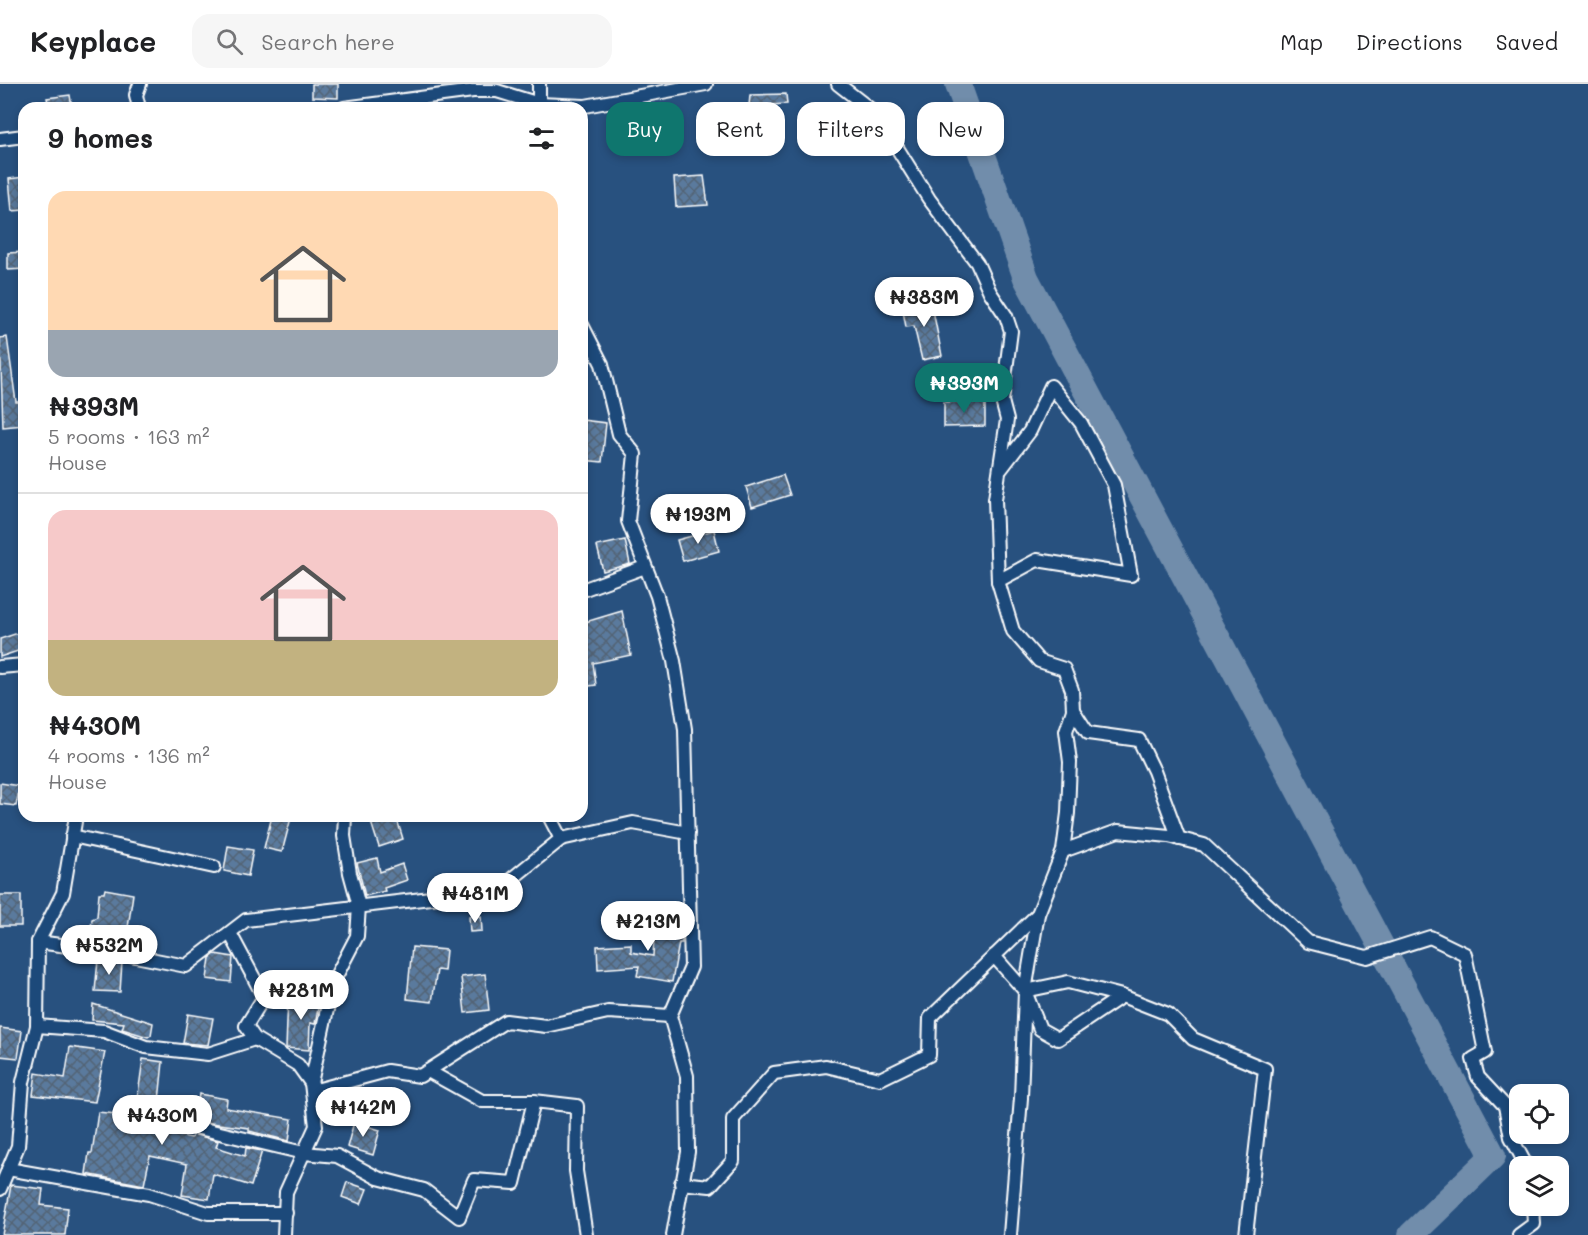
<!DOCTYPE html>
<html lang="en">
<head>
<meta charset="utf-8">
<style>
	body { margin:0; font-family:Mali,sans-serif; background:#f6f6f6; color:#202124; height:100vh; display:flex; flex-direction:column; font-size:22px; white-space:nowrap }
	* { box-sizing:border-box; margin:0 }
	p { font-size:20px; color:#757577 }
	.icon { flex:none; width:33px; height:33px; fill:none; stroke:currentColor; stroke-width:2; stroke-linecap:round; stroke-linejoin:round }
	.map { position:relative; flex:1; overflow:hidden }
	.drawer { position:absolute; left:18px; top:18px; width:570px; height:720px; display:flex; flex-direction:column; background:#fff; border-radius:18px; box-shadow:0 3px 9px #0003 }
	.drawer>* { flex:none }
	.guide { position:absolute; left:606px; top:18px; width:570px; height:54px; display:flex; gap:12px }
	.buttons { position:absolute; left:1509px; top:1000px; display:grid; gap:12px }
	.buttons a { display:grid; place-items:center; width:60px; height:60px; border-radius:12px; background:#fff; box-shadow:0 3px 9px #0003; font-size:30px }
	.price { position:absolute; translate:-50% -51px; padding:0 14px; border-radius:21px; background:#fff; color:#222; font-size:20px; line-height:39px; filter:drop-shadow(0 2px 3px #0008) }
	.price::after { content:''; position:absolute; left:50%; top:36px; width:18px; height:14px; margin-left:-9px; background:inherit; clip-path:polygon(0 0,100% 0,50% 100%) }
	.price.selected { background:#0f766e; color:#fff }
	ul { padding:0; list-style:none }
	li { display:grid; align-content:center; gap:12px; height:318px; padding:0 30px }
	li+li { border-top:2px solid #e0e0e0 }
	li span { display:grid; place-items:center; height:186px; border-radius:18px; color:#555 }
	li>.icon { margin-inline-start:auto }
	span .icon { width:108px; height:108px; fill:#fffc; stroke-width:1 }
	li b { font-size:26px }
	h2 { display:flex; justify-content:space-between; align-items:center; height:72px; padding:0 30px; font-size:26px }
	.tag { padding:0 21px; border-radius:18px; background:#fff; box-shadow:0 3px 9px #0003; font-size:21px; line-height:54px }
	.tag.selected { background:#0f766e; color:#fff }
	header { display:flex; align-items:center; gap:36px; box-sizing:border-box; height:84px; padding:0 30px; background:#fff; border-bottom:2px solid #e0e0e0 }
	header strong { font-size:28px }
	nav { display:flex; gap:33px; margin-inline-start:auto; font-size:21px }
	.search { width:420px; height:54px; background:#f6f6f6; display:flex; align-items:center; gap:15px; box-sizing:border-box; padding:0 21px; border-radius:18px; color:#757577; font-size:22px }
	.map>svg:first-child { display:block }
	.lines { fill:none; stroke-linecap:round; stroke-linejoin:round }
	.river { stroke:#718dab; stroke-width:26 }
	.building { fill:url(#building-cross-hatch); stroke:#fff; stroke-width:1.5 }
	.street-casing { stroke:#fff; stroke-width:16 }
	.street { stroke:#1f4a7a; stroke-width:12 }
</style>
</head>
<body>
<header>
<strong>Keyplace</strong>
<div class="search"><svg class="icon" aria-label="search" viewBox="0 0 24 24"><circle cx="10" cy="10" r="6"/><path d="M15 15l6 6"/></svg>Search here</div>
<nav><a>Map</a><a>Directions</a><a>Saved</a></nav>
</header>
<div class="map">
<svg width="1588" height="1151" viewBox="0 0 1588 1151">
	<defs>
		<pattern id="building-cross-hatch" width="8" height="8" patternUnits="userSpaceOnUse" patternTransform="scale(1.5)"><rect width="8" height="8" fill="#5a7a9d"/><path d="M0 0l8 8M0 8l8-8" fill="none" stroke="#536374"/></pattern>
	</defs>
	<rect width="100%" height="100%" fill="#28517f"/>
	<filter id="ink" filterUnits="userSpaceOnUse"><feTurbulence type="fractalNoise" baseFrequency=".0167" numOctaves="2"/><feDisplacementMap in="SourceGraphic" scale="12" xChannelSelector="R" yChannelSelector="G"/><feConvolveMatrix kernelMatrix="1 2 1 2 8 2 1 2 1" color-interpolation-filters="sRGB"/></filter>
	<g filter="url(#ink)">
		<g class="lines">
			<path class="river" d="M958 0 1026 194 1493 1072 1411 1151"/>
		</g>
		<g class="building">
			<path d="M312 0H338V14L312 13Z"/>
			<path d="M786 10 787 20 749 22 750 11Z"/>
			<path d="M70 11 72 24H49L47 14Z"/>
			<path d="M704 92 708 121 676 123 674 94Z"/>
			<path d="M24 93V126L12 127 9 95Z"/>
			<path d="M24 168V185L8 186V169Z"/>
			<path d="M931 216 942 272 922 276 914 242 906 243 902 222Z"/>
			<path d="M7 253 16 318H22L24 341 3 343 0 254Z"/>
			<path d="M985 317V342L944 343V318Z"/>
			<path d="M582 336 606 339 602 378 582 376Z"/>
			<path d="M783 391 790 411 752 423 746 403Z"/>
			<path d="M714 446 719 467 683 477 677 456Z"/>
			<path d="M625 456 630 480 603 487 597 462Z"/>
			<path d="M622 527 631 571 593 579 596 601 582 603V539Z"/>
			<path d="M24 547V565L0 573V555Z"/>
			<path d="M0 699 20 702 16 722 0 720Z"/>
			<path d="M272 732 291 734 282 768 264 764Z"/>
			<path d="M369 732H396L403 755 379 763Z"/>
			<path d="M228 762 253 766 248 792 224 787Z"/>
			<path d="M377 774 380 788 402 780 407 796 384 804 385 807 365 812 357 779Z"/>
			<path d="M105 805 133 810 126 857 90 852 92 835 97 833 99 809H104Z"/>
			<rect x="0" y="811" width="21" height="31"/>
			<path d="M469 832H481L482 847 470 848Z"/>
			<path d="M655 832 681 833 682 859H679L672 898 637 892 639 882 598 885 597 862 631 860V868L653 872Z"/>
			<path d="M412 863 446 866 444 887 437 886 432 918 407 915Z"/>
			<path d="M215 870 233 873 231 898 207 895 210 874Z"/>
			<path d="M98 876 122 878 120 908 95 907Z"/>
			<path d="M485 890 489 926 465 929 461 893Z"/>
			<path d="M288 911 320 914 315 940 310 939 309 966 286 964Z"/>
			<path d="M93 920 153 939 151 951 148 953 122 945 124 939 92 936Z"/>
			<path d="M188 930 213 934 208 961 183 959Z"/>
			<path d="M0 944 22 947 18 974 0 972Z"/>
			<path d="M70 963 105 968 95 1018 33 1011 36 989 65 994Z"/>
			<path d="M143 975 163 978 156 1046 191 1054 193 1050 218 1057 216 1063 245 1072 246 1064 262 1067 251 1102 213 1090 209 1115 182 1111 187 1080 150 1072 144 1101 86 1090 89 1069H92L98 1028 135 1032Z"/>
			<path d="M199 1010 227 1015 226 1024 292 1035 289 1057 249 1047V1044L195 1037Z"/>
			<path d="M354 1038 380 1046 373 1071 347 1063Z"/>
			<path d="M347 1098 367 1105 361 1120 342 1113Z"/>
			<path d="M11 1101 43 1105 41 1121 68 1124 65 1151H2Z"/>
		</g>
		<g class="lines">
			<g class="street-casing">
				<g id="street">
					<path d="M838 0 870 25 889 51 929 115 977 179 990 208 1006 232 1011 247 1002 317 1007 336 995 415 998 497 1013 547 1039 577 1064 585 1072 606 1073 626 1066 647 1070 678 1068 729 1063 767 1038 830 1025 907 1021 1014 1010 1151"/>
					<path d="M539 20V0"/>
					<path d="M139 24 136 11 140 0"/>
					<path d="M344 24 473 7H497L539 20 585 22 706 0"/>
					<path d="M0 55 24 52"/>
					<path d="M582 241 602 280 619 350 635 370 628 437 657 512 674 577 685 645 691 883 670 932 687 992 688 1068 673 1151"/>
					<path d="M998 497 1037 476 1131 491 1114 401 1081 339 1051 302 1030 347 1001 385"/>
					<path d="M582 506 645 483"/>
					<path d="M0 583 24 581"/>
					<path d="M1073 626 1088 649 1139 656 1154 687 1179 755"/>
					<path d="M549 732 561 755"/>
					<path d="M72 752 214 783"/>
					<path d="M1063 767 1118 747 1169 752 1204 761 1308 858 1367 873 1430 853 1465 870 1485 968 1473 975 1478 993 1505 1022 1511 1053 1527 1083"/>
					<path d="M230 849 264 913 246 942 255 955"/>
					<path d="M38 858 120 869 186 882 246 836 498 806 561 755 633 739 688 749"/>
					<path d="M994 872 1025 907 1040 945 1058 955 1122 912 1068 898 1025 907"/>
					<path d="M1122 912 1168 930 1193 955 1265 985 1246 1151"/>
					<path d="M37 942 104 947 146 963 208 970 255 955 298 981 316 1006 387 987 420 992 506 937 546 942 608 928 670 932"/>
					<path d="M428 987 482 1017H534L577 1022 576 1087 586 1151"/>
					<path d="M199 1044 304 1069 337 1072 378 1094 424 1106 459 1133 474 1096 514 1099 534 1017"/>
					<path d="M8 1085 149 1110 208 1129H286"/>
					<path d="M681 1099 710 1102 733 1077V1035L774 989 826 982 880 995 929 971 930 934 1038 830"/>
					<path d="M0 1105 18 1062 23 998 37 942 38 858 63 809 76 732"/>
					<path d="M284 1151 286 1108 316 1042 311 999 333 898 357 852 359 822 350 789 344 752 345 732"/>
					<path d="M1519 1151 1534 1140 1533 1122"/>
				</g>
			</g>
			<use href="#street" class="street"/>
		</g>
	</g>
</svg>
<div class="buttons">
<a><svg class="icon" aria-label="locate" viewBox="0 0 24 24"><circle cx="12" cy="12" r="6"/><path d="M12 2v4M12 18v4M2 12h4M18 12h4"/></svg></a>
<a><svg class="icon" aria-label="layers" viewBox="0 0 24 24"><path d="M12 4l9 5-9 5-9-5zM3 14l9 5 9-5"/></svg></a>
</div>
<b class="price" style="left:924px;top:244px">₦383M</b>
<b class="price selected" style="left:964px;top:330px">₦393M</b>
<b class="price" style="left:698px;top:461px">₦193M</b>
<b class="price" style="left:475px;top:840px">₦481M</b>
<b class="price" style="left:648px;top:868px">₦213M</b>
<b class="price" style="left:109px;top:892px">₦532M</b>
<b class="price" style="left:301px;top:937px">₦281M</b>
<b class="price" style="left:363px;top:1054px">₦142M</b>
<b class="price" style="left:162px;top:1062px">₦430M</b>
<div class="guide">
<a class="tag selected">Buy</a>
<a class="tag">Rent</a>
<a class="tag">Filters</a>
<a class="tag">New</a>
</div>
<section class="drawer">
<h2>9 homes<svg class="icon" aria-label="filters" viewBox="0 0 24 24"><path d="M4 7h16M4 17h16"/><circle cx="9" cy="7" r="2"/><circle cx="15" cy="17" r="2"/></svg></h2>
<ul>
<li><span style="background:linear-gradient(#ffd9b3 75%,#9aa5b1 0)"><svg class="icon" aria-label="home" viewBox="0 0 24 24"><path d="M3 11l9-7 9 7M6 9v11h12V9"/></svg></span><div><b>₦393M</b><p>5 rooms · 163 m²</p><p>House</p></div></li>
<li><span style="background:linear-gradient(#f6c9c9 70%,#c2b280 0)"><svg class="icon" aria-label="home" viewBox="0 0 24 24"><path d="M3 11l9-7 9 7M6 9v11h12V9"/></svg></span><div><b>₦430M</b><p>4 rooms · 136 m²</p><p>House</p></div></li>
</ul>
</section>
</div>
</body>
</html>
